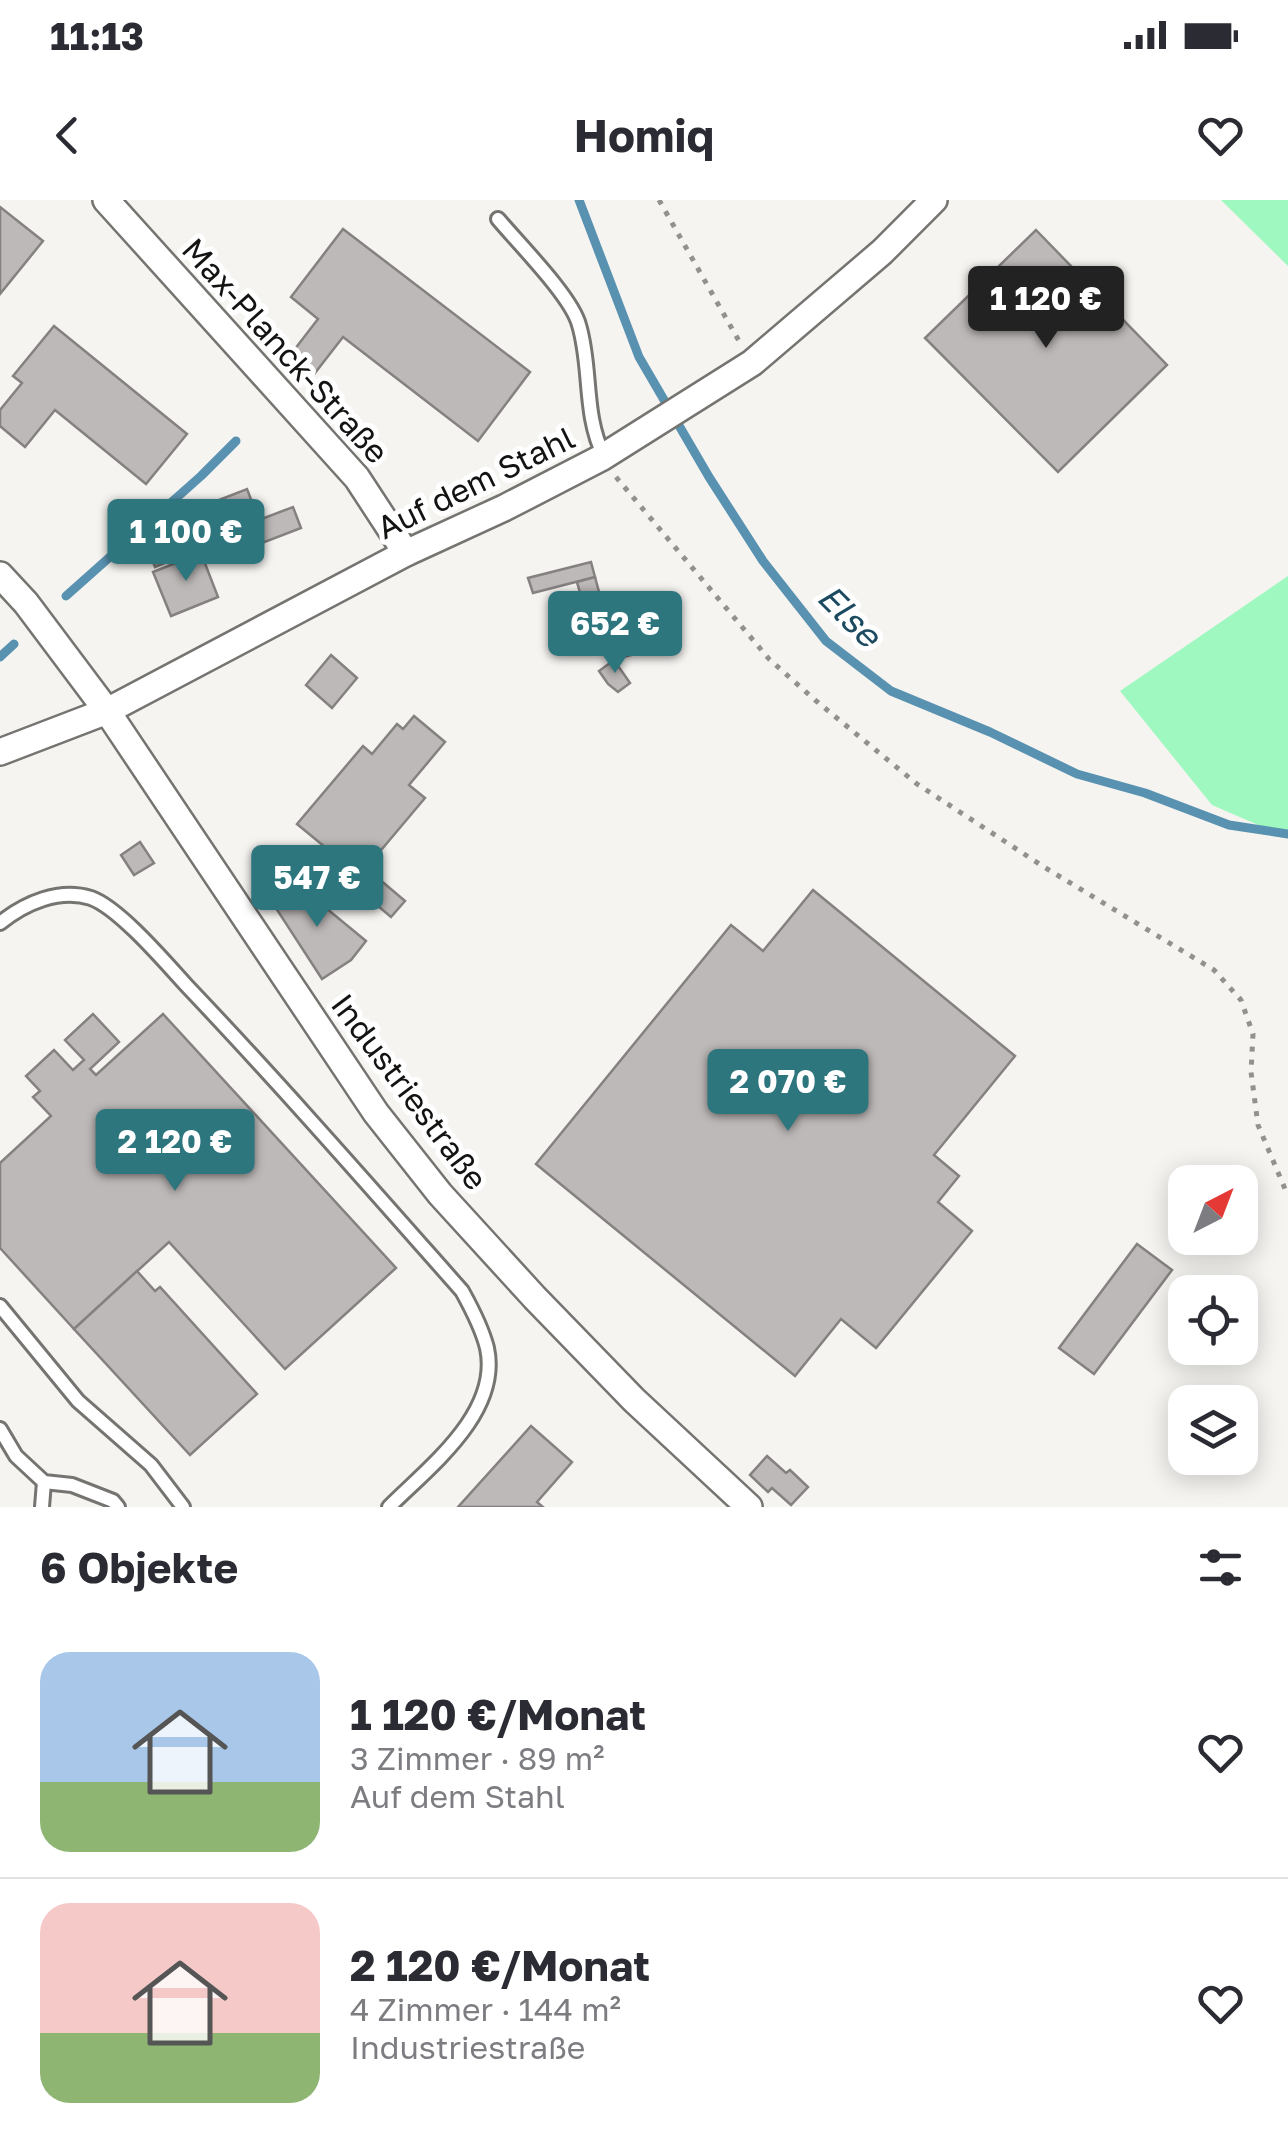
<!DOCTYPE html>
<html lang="de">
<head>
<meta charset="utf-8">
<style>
	body { margin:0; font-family:"Golos Text",sans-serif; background:#f7f7f7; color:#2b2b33; height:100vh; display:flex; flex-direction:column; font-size:38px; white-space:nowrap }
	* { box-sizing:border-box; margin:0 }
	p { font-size:32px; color:#7c7c81 }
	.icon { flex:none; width:55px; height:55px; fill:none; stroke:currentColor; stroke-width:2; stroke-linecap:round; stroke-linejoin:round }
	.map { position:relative; height:1307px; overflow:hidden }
	.sheet { display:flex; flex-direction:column; background:#fff; flex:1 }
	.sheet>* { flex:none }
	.needle { width:65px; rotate:42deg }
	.tools { position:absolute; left:1168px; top:965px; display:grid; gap:20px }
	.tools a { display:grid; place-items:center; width:90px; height:90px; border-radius:20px; background:#fff; box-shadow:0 5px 25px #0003; font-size:50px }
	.price { position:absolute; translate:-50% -85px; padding:0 22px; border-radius:10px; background:#2d767e; color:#fff; font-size:32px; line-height:65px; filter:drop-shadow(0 2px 5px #0008) }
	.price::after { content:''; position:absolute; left:50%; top:60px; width:30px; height:22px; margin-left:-15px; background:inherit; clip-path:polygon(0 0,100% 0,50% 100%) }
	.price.active { background:#222; color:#fff }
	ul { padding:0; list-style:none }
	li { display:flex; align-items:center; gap:30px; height:250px; padding:0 40px }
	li+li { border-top:2px solid #e1e1e2 }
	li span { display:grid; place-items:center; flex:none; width:280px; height:200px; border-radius:30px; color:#555 }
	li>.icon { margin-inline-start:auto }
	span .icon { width:120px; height:120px; fill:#fffc; stroke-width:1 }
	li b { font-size:42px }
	h2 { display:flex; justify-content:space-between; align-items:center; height:120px; padding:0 40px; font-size:42px }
	.status { display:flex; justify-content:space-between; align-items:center; height:70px; padding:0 50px; background:#fff; direction:ltr }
	.status svg { height:28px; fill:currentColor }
	header { display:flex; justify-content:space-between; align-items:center; height:130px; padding:0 40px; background:#fff; font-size:45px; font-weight:700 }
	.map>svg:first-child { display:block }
	.green { fill:#9ff8bf }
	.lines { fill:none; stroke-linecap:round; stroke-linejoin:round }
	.stream { stroke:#5992b0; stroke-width:9 }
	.building { fill:#bdb9b8; stroke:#858180; stroke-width:2.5 }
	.service-casing { stroke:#757471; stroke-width:18 }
	.minor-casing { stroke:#757471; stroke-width:30 }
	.path { stroke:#92918f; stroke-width:5; stroke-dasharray:5 8; stroke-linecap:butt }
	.service { stroke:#fff; stroke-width:12 }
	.minor { stroke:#fff; stroke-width:25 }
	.labels { text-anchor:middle; stroke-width:10; stroke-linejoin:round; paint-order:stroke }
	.street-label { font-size:32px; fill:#141312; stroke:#fff }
	.water-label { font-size:35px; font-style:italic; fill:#1c4a60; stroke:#fff }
</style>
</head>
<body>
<div class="status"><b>11:13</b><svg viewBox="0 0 49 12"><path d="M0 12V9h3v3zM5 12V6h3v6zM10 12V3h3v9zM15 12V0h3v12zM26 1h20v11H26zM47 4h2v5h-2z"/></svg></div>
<header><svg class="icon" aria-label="back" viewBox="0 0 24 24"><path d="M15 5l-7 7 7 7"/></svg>Homiq<svg class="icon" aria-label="heart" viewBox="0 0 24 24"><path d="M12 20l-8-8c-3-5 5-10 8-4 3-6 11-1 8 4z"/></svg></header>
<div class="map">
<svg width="1288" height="1307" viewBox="0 0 1288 1307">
	<rect width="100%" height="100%" fill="#f5f4f1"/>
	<g class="green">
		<path d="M1221 0H1288V66Z"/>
		<path d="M1288 376V638L1212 605 1120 491Z"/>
	</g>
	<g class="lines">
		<g class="stream">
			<path d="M579 0 639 157 709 277 763 361 826 441 891 491 990 532 1077 574 1145 593 1229 625 1288 634"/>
			<path d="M66 396 201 276 236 241"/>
			<path d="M0 457 14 444"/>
		</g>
	</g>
	<g class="building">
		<path d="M0 7 43 41 0 94Z"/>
		<path d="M343 29 530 172 478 241 343 137 315 173 291 154 318 119 291 97Z"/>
		<path d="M1036 30 1167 165 1058 272 925 138Z"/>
		<path d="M54 126 187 234 146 284 55 210 25 247 0 226V210L22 183 13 176Z"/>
		<path d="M247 289 259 320 293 307 301 328 257 345 249 324 202 343 191 316 203 312 201 307Z"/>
		<path d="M194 324 204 347 167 362 158 338Z"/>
		<path d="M158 338 167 362 155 367 146 343Z"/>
		<path d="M201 353 218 397 171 416 153 372Z"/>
		<path d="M591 362 595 377 533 393 528 378Z"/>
		<path d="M595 377 605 414 587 418 577 382Z"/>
		<path d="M647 414 651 430 638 434 643 452 619 458 611 423Z"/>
		<path d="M331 455 357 478 332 508 306 485Z"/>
		<path d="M614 460 630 483 618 492 608 484 599 471Z"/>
		<path d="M414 516 445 542 409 585 425 598 366 668 405 701 391 717 352 684 359 675 297 624 363 546 372 554 397 524 403 529Z"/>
		<path d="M140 642 154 663 134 675 121 655Z"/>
		<path d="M300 680 320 712 326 708 366 741 351 760 322 779 270 699Z"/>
		<path d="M813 690 1015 856 934 955 959 976 938 1002 972 1031 876 1148 841 1119 795 1176 536 964 731 725 763 751Z"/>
		<path d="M93 814 119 842 90 869 96 875 163 814 396 1068 285 1169 169 1042 74 1129 0 1048V963L51 916 33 897 40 891 26 876 54 850 73 870 84 860 65 840Z"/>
		<path d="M1137 1044 1172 1070 1094 1174 1059 1148Z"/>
		<path d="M137 1071 155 1091 160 1087 257 1194 190 1255 74 1129Z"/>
		<path d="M531 1226 572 1262 537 1302 543 1307H458Z"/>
		<path d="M767 1256 786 1273 790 1270 808 1287 791 1305 772 1288 768 1292 750 1275Z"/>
	</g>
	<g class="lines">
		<g class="service-casing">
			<g id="service">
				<path d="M498 19C518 43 572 97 579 125 592 168 583 214 604 256"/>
				<path d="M0 723C25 703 59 688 91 698 119 708 165 762 186 785 281 885 371 988 462 1091 472 1109 482 1128 487 1148 501 1213 429 1267 389 1307"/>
				<path d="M0 1106 78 1201 151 1265 183 1307"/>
				<path d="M0 1229 16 1256 44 1282 72 1285 113 1301 118 1307"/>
				<path d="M42 1307 44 1282"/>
			</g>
		</g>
		<g class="minor-casing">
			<g id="minor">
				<path d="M106 0 357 278 406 353"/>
				<path d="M0 375 26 403 107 511 376 913 440 994 535 1098 634 1200 749 1307"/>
				<path d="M0 552 107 511 406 353 504 308 601 258 752 163 882 52 934 0"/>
			</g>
		</g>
		<g class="path">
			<path d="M659 0 739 141"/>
			<path d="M616 277 769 459 815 500 917 584 1044 667 1214 770 1241 800 1253 834 1251 872 1258 925 1288 996"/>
		</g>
		<use href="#service" class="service"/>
		<use href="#minor" class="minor"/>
	</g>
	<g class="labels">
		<g class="street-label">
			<text transform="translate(285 151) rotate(48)" y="11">Max-Planck-Straße</text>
			<text transform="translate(476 283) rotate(-26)" y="11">Auf dem Stahl</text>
			<text transform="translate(409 892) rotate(53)" y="11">Industriestraße</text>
		</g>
		<g class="water-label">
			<text transform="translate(849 416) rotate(45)" y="12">Else</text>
		</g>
	</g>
</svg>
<div class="tools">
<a><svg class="needle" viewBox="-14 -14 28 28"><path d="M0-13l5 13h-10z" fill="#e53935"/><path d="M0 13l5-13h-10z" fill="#7c7c81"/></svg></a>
<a><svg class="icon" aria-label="locate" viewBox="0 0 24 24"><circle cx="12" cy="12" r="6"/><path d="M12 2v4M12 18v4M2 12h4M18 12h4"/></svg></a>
<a><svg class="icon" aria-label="layers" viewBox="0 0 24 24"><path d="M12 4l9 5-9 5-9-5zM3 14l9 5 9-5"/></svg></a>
</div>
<b class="price active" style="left:1046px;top:151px">1 120 €</b>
<b class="price" style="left:186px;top:384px">1 100 €</b>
<b class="price" style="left:615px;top:476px">652 €</b>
<b class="price" style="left:317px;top:730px">547 €</b>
<b class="price" style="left:788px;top:934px">2 070 €</b>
<b class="price" style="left:175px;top:994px">2 120 €</b>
</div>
<section class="sheet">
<h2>6 Objekte<svg class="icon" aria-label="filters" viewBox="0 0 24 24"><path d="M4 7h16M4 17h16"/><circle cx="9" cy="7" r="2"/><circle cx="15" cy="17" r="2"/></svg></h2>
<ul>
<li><span style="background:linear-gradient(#a9c7e8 65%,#8fb573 0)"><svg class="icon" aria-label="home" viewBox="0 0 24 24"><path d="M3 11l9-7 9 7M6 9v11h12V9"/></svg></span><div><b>1 120 €/Monat</b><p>3 Zimmer · 89 m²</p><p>Auf dem Stahl</p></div><svg class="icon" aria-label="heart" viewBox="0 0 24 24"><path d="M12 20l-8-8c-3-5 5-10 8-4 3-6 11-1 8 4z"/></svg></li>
<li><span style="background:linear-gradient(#f6c9c9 65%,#8fb573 0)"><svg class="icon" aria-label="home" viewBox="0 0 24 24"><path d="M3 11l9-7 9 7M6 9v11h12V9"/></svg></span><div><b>2 120 €/Monat</b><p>4 Zimmer · 144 m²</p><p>Industriestraße</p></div><svg class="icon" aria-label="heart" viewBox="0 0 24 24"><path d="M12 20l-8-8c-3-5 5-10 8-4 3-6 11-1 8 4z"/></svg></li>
</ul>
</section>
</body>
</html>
